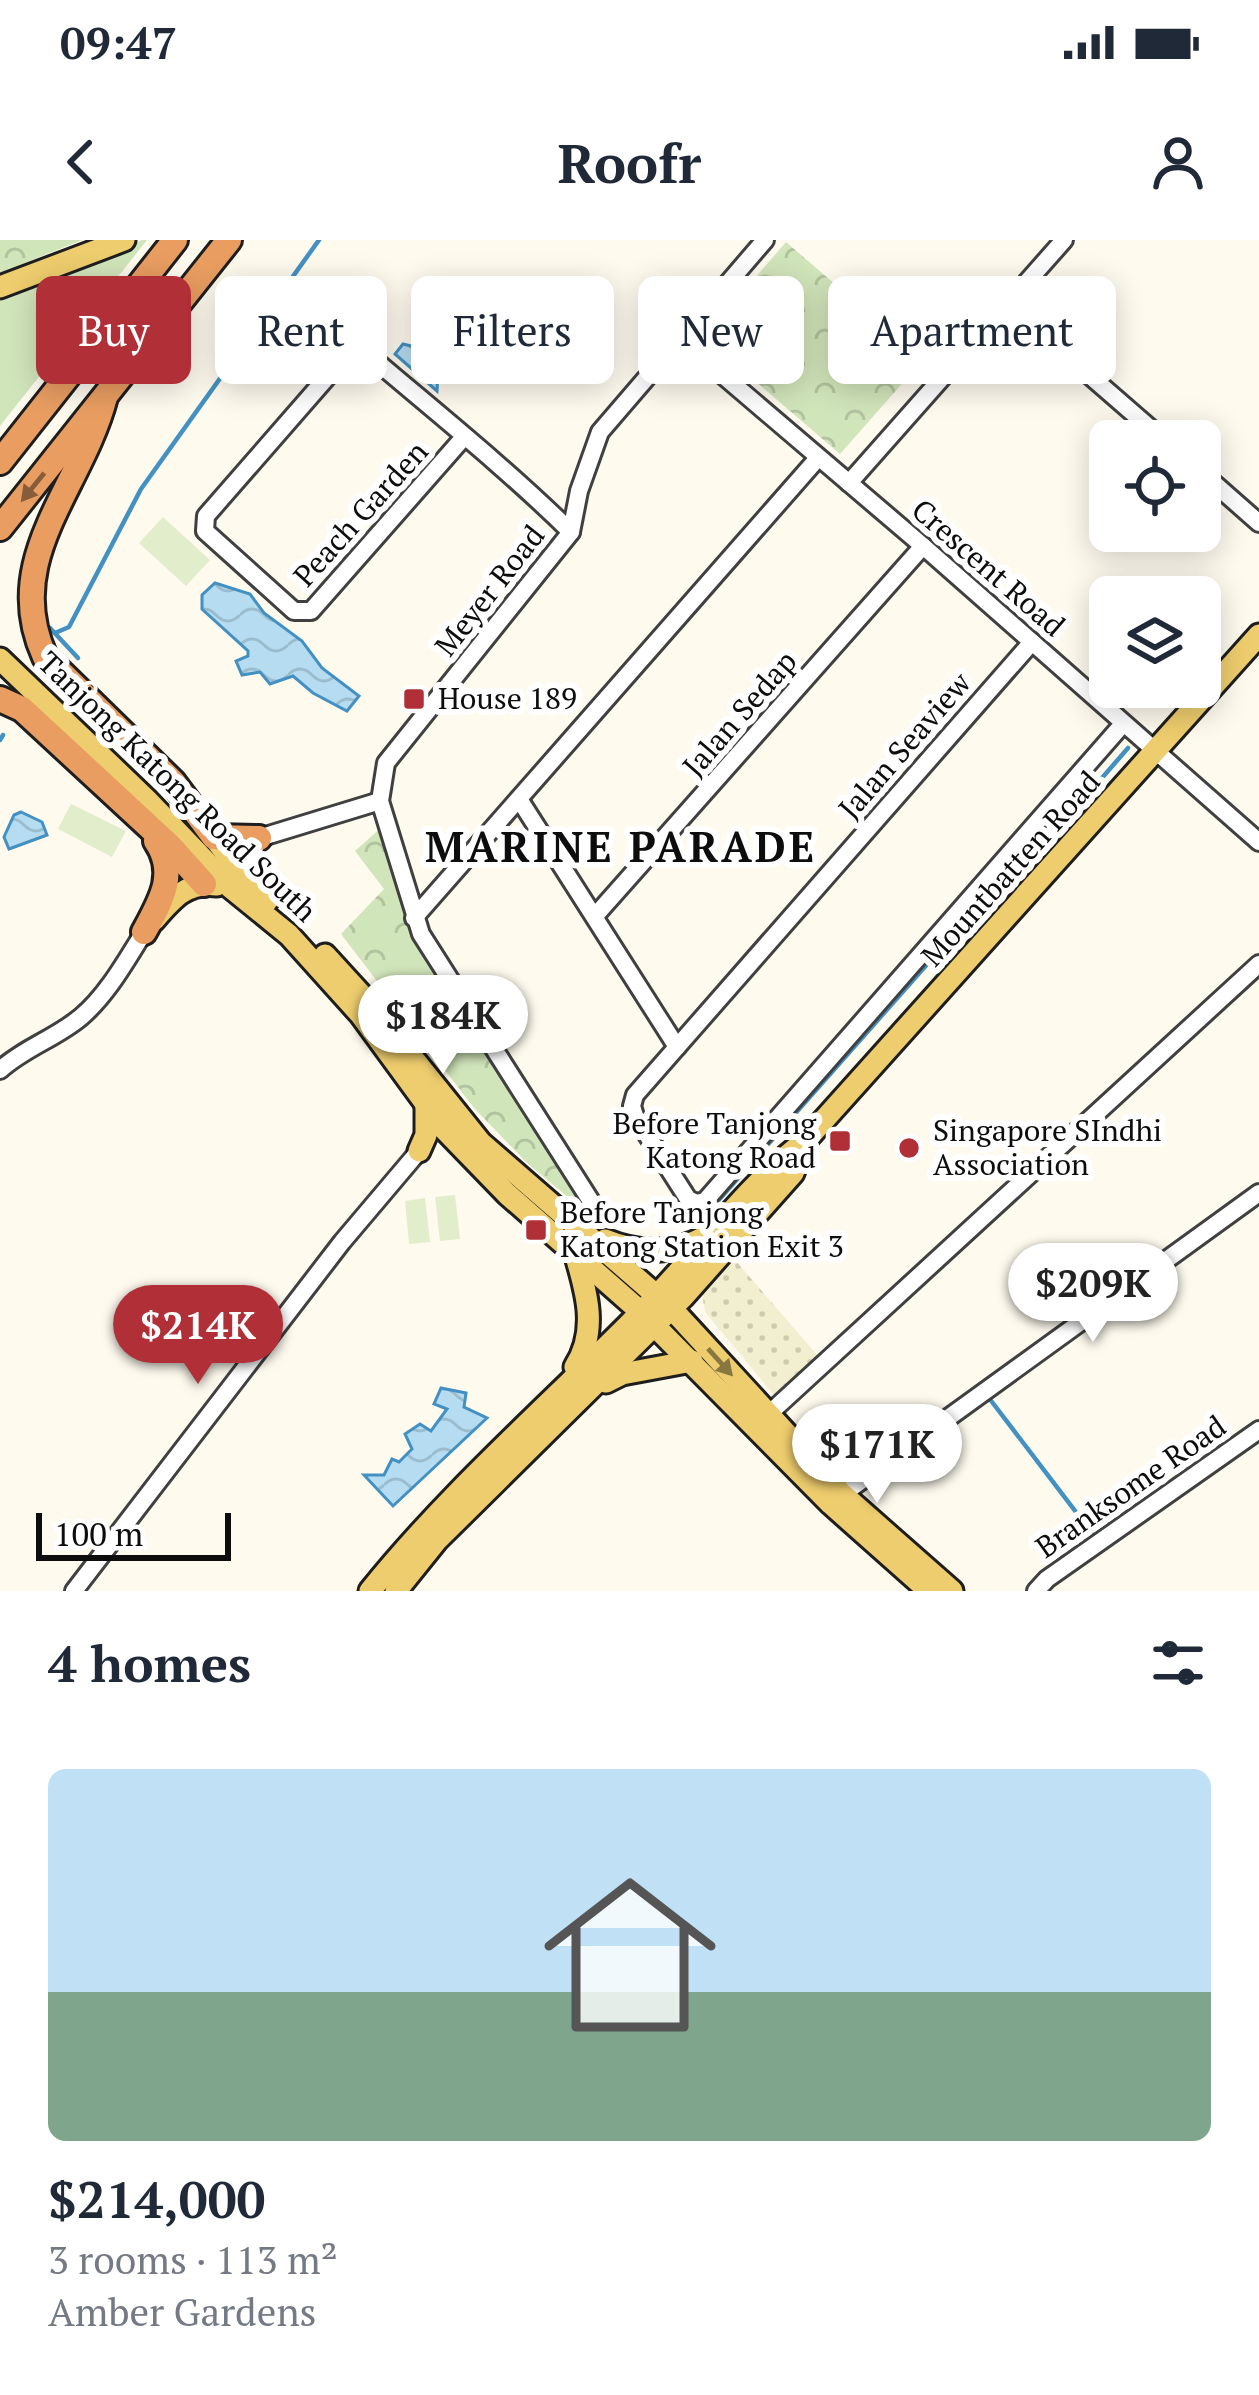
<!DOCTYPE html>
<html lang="en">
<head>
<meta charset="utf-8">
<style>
	body { margin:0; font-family:"PT Serif",serif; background:#f2f2f3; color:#1f2937; height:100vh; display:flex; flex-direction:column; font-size:45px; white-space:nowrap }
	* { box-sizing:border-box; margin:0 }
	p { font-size:39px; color:#747a83 }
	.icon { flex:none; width:66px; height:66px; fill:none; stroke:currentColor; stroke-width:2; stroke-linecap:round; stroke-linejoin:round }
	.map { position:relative; height:1351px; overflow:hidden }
	.side { display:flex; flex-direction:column; background:#fff; flex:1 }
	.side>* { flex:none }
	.top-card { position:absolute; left:36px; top:36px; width:1188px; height:108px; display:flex; gap:24px }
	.tools { position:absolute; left:1089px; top:180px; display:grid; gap:24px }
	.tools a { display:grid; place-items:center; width:132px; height:132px; border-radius:18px; background:#fff; box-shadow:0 6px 30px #0003; font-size:60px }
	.scale { position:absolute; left:36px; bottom:30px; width:195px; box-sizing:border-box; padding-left:12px; border:6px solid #0d0d0d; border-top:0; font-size:33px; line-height:42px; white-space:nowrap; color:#0d0d0d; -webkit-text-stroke:9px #fff; paint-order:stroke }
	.price { position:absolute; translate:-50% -102px; padding:0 27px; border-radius:42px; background:#fff; color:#222; font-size:39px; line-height:78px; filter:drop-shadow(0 3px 6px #0008) }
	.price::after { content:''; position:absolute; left:50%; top:72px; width:36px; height:27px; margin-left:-18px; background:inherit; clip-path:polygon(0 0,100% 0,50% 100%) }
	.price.selected { background:#b13038; color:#fff }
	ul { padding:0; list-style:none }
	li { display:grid; align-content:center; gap:24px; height:636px; padding:0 48px }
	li+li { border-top:3px solid #e0e1e3 }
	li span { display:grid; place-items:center; height:372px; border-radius:18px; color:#555 }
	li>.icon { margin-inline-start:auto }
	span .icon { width:216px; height:216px; fill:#fffc; stroke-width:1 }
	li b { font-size:51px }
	h2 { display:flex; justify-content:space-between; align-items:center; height:144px; padding:0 48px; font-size:51px }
	.tag { padding:0 42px; border-radius:18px; background:#fff; box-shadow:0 6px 30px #0003; font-size:42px; line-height:108px }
	.tag.selected { background:#b13038; color:#fff }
	.status { display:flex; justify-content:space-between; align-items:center; height:84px; padding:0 60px; background:#fff; direction:ltr }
	.status svg { height:33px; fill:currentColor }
	header { display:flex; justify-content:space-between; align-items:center; height:156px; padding:0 48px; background:#fff; font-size:54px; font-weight:700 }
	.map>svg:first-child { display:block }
	.farmland { fill:url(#farmland-dots) }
	.grass { fill:#d1e5ba }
	.park { fill:url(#park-crowns) }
	.pitch { fill:#e2edcb }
	.water { fill:url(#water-waves); stroke:#4391c2; stroke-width:3 }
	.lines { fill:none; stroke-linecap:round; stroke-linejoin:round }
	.stream { stroke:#4391c2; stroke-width:4.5 }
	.minor-casing { stroke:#404040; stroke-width:22 }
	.major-casing { stroke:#1e1e1e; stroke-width:27 }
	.highway-casing { stroke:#1e1e1e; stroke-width:30 }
	.minor { stroke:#fff; stroke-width:16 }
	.major { stroke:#eecd6e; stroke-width:21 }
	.highway { stroke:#e99d61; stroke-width:24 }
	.oneway { fill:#865c3b }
	.oneway2 { fill:#897742 }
	.poi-dot { fill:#b13038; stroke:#fff; stroke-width:4.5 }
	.labels { text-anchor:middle; stroke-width:12; stroke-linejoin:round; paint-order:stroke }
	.street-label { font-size:30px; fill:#0d0d0d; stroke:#fff }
	.poi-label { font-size:30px; fill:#0d0d0d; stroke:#fff; text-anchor:start }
	.district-label { font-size:42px; font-weight:bold; letter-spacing:3px; fill:#0d0d0d; stroke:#fff }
</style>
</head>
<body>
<div class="status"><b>09:47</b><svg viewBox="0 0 49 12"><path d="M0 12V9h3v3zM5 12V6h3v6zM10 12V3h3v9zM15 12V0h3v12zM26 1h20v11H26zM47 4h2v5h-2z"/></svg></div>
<header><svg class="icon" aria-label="back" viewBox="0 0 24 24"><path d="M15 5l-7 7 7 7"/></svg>Roofr<svg class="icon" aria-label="person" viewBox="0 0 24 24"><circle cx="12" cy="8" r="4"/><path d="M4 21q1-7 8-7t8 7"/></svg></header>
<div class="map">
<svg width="1259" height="1351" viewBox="0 0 1259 1351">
	<defs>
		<pattern id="farmland-dots" width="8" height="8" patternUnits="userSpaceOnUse" patternTransform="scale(3)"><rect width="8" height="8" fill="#f2eed0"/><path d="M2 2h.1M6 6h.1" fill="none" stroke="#cecbb1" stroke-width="1.8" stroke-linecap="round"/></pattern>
		<pattern id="park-crowns" width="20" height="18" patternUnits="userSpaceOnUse" patternTransform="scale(3)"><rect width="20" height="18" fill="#d1e5ba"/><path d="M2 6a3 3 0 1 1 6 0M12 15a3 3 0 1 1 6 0" fill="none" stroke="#b2c39f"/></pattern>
		<pattern id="water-waves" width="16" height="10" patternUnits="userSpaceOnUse" patternTransform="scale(3)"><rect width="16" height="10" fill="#b6dcf1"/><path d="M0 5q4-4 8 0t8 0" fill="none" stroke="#9bbccd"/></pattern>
	</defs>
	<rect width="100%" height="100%" fill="#fefaee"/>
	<path class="farmland" d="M735 1020 818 1116 775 1156 705 1072 702 1054Z"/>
	<path class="grass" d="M142 0H147L0 186V61L52 35Z"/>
	<g class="park">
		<path d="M0 0H82L0 33Z"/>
		<path d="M786 2 923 120 840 214 704 97Z"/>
		<path d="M383 586 421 704 587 973 527 923 474 868 341 694 384 649 355 611Z"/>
	</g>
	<g class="pitch">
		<path d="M163 277 210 320 186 346 139 303Z"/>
		<path d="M71 564 126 591 112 617 58 589Z"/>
		<path d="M455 955 460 999 440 1001 435 957Z"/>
		<path d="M425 958 430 1002 409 1004 405 961Z"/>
	</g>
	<g class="water">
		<path d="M403 104 439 113 437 151 395 114Z"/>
		<path d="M215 343 250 354 264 373 302 401 322 428 359 456 347 471 313 453 293 436 270 444 260 432 242 435 236 421 248 416V411L202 369V355Z"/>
		<path d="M21 572 42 582 47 595 9 609 4 597 14 575Z"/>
		<path d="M441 1148 466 1153 464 1167 487 1178 393 1266 364 1235H384L392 1219 399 1222 412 1209 405 1194 420 1184 431 1191 447 1169 434 1164Z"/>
	</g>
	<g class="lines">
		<g class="stream">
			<path d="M50 388 78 418"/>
			<path d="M55 393 69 387 141 249 319 0"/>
			<path d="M0 500 3 495"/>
			<path d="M709 971 930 721 950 713 1128 508"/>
			<path d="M989 1158 1095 1297"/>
		</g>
		<g class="minor-casing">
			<g id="minor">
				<path d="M678 97 923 306 1259 602"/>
				<path d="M1081 128 1165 201"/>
				<path d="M464 197 311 371H294L205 291 206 276 356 104C428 166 503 225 571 292"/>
				<path d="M1200 231 1259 283"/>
				<path d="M849 243 1064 0"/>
				<path d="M1032 402 635 855 632 866 635 876 688 959 696 963 705 961 1122 485"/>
				<path d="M519 559 677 807"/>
				<path d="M243 637 259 598 380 561"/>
				<path d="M595 676 923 306"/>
				<path d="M414 678 818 218"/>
				<path d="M0 830C24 808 56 798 81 777 107 755 126 721 144 692"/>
				<path d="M601 977 421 694 380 561 386 523 571 292 579 251 600 192 765 0"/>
				<path d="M760 1182 1259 724"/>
				<path d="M836 1259 1259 953"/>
				<path d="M74 1351 342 1002 419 911"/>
				<path d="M1036 1351 1047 1339 1259 1190"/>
			</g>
		</g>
		<g class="major-casing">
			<g id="major">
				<path d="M0 47 124 0"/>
				<path d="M0 419 147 560 230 647 289 695 361 775 445 890 507 954 641 1072 831 1264 929 1351"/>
				<path d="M214 597 243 637 267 661"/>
				<path d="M154 680C172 659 187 641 217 645"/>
				<path d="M325 715 367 761 481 903 672 1069 842 1254 952 1351"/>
				<path d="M419 911 426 895V865"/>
				<path d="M605 1000C639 1014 673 1015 707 996"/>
				<path d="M575 1127C598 1091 587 1053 575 1013"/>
				<path d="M606 1142 622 1134 692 1121"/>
				<path d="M370 1351C453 1248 554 1161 646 1067 699 1013 745 947 805 901L1259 395"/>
				<path d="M396 1351 437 1300 683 1057 793 933 805 902"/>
			</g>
		</g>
		<g class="highway-casing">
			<g id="highway">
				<path d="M105 157C81 249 0 319 45 417L173 542 214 597 259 598"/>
				<path d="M0 222 175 0"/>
				<path d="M0 288 229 0"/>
				<path d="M0 459 22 469 170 606 204 644"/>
				<path d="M144 692C161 661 178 633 156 601"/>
			</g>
		</g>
		<use href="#minor" class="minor"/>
		<use href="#major" class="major"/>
		<use href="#highway" class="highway"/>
	</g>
	<defs><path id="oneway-solid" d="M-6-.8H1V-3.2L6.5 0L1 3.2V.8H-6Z" transform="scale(3)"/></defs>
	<use class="oneway" href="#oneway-solid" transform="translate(33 247) rotate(129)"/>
	<use class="oneway2" href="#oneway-solid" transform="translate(720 1122) rotate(48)"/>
	<g class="poi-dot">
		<rect x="402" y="447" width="24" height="24" rx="6"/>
		<rect x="828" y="889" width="24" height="24" rx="6"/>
		<circle cx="909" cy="908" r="12"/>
		<rect x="524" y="978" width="24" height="24" rx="6"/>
	</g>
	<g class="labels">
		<g class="street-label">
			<text transform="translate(361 274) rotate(-48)" y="10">Peach Garden</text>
			<text transform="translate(988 328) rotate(41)" y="10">Crescent Road</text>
			<text transform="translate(490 351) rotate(-52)" y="10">Meyer Road</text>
			<text transform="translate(740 474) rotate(-49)" y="10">Jalan Sedap</text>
			<text transform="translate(905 506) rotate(-49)" y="10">Jalan Seaview</text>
			<text transform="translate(177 547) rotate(44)" y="10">Tanjong Katong Road South</text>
			<text transform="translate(1011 629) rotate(-48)" y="10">Mountbatten Road</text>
			<text transform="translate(1131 1247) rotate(-35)" y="10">Branksome Road</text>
		</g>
		<g class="poi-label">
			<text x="438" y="469">House 189</text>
			<text x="816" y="894" text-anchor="end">Before Tanjong<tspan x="816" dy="34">Katong Road</tspan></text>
			<text x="933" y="901">Singapore SIndhi<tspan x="933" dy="34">Association</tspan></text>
			<text x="560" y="983">Before Tanjong<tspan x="560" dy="34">Katong Station Exit 3</tspan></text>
		</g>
		<g class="district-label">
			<text x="621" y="622">MARINE PARADE</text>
		</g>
	</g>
</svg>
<div class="tools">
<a><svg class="icon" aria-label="locate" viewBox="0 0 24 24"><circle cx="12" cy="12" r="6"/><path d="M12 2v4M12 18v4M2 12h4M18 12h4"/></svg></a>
<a><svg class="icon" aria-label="layers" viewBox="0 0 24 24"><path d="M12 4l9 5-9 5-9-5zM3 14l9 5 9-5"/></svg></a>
</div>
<div class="scale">100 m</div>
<b class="price" style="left:443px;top:837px">$184K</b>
<b class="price" style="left:1093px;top:1105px">$209K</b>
<b class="price selected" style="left:198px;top:1147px">$214K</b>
<b class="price" style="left:877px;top:1266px">$171K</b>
<div class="top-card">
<a class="tag selected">Buy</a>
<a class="tag">Rent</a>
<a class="tag">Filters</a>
<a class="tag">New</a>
<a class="tag">Apartment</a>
</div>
</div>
<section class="side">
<h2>4 homes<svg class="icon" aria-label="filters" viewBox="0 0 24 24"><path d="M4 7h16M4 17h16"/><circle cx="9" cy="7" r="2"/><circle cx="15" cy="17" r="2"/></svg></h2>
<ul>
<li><span style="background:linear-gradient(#bfe0f5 60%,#7fa58c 0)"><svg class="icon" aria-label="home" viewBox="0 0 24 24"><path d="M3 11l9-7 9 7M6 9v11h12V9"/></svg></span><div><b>$214,000</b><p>3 rooms · 113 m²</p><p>Amber Gardens</p></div></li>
</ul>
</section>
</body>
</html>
